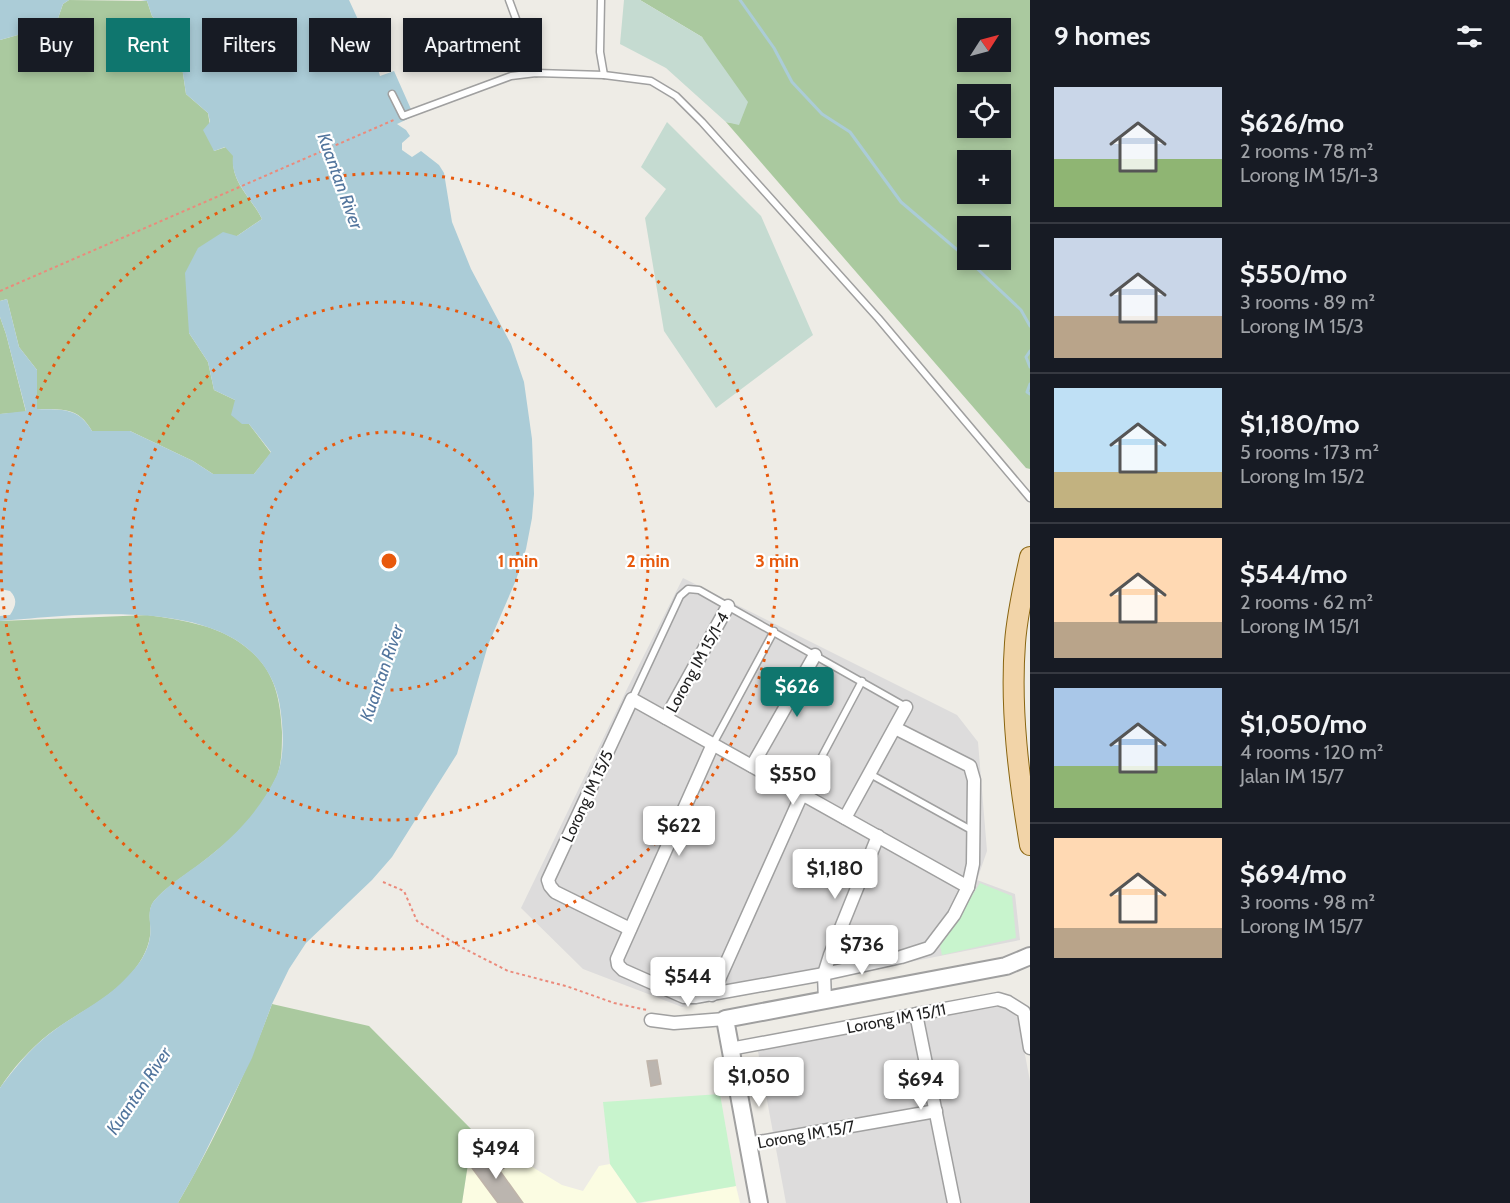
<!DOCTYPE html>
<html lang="en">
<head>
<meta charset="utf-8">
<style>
	body { margin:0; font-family:Cabin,sans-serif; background:#20242c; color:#f1f3f6; height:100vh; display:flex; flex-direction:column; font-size:22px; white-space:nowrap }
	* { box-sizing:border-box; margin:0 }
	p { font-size:20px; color:#9ea1a6 }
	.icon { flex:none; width:33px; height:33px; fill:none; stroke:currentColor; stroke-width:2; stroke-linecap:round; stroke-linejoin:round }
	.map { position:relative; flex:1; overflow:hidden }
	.sheet { display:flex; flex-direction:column; background:#171b24; width:480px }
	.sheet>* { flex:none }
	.top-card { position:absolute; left:18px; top:18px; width:570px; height:54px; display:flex; gap:12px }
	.needle { width:39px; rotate:54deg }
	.tools { position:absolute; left:957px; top:18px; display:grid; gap:12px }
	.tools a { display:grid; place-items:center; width:54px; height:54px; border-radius:0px; background:#171b24; box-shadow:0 3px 9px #0003; font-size:30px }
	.price { position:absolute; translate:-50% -51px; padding:0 14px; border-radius:6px; background:#fff; color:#222; font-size:20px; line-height:39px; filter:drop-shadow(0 2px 3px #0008) }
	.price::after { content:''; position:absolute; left:50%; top:36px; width:18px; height:14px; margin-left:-9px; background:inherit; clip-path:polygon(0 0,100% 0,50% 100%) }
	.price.on { background:#0f766e; color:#fff }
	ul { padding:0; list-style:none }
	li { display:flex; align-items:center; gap:18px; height:150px; padding:0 24px }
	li+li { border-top:2px solid #363941 }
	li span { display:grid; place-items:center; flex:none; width:168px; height:120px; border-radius:0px; color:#555 }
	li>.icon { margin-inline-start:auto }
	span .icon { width:72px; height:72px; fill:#fffc; stroke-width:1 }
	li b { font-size:26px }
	h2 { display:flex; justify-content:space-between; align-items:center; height:72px; padding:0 24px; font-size:26px }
	.chip { padding:0 21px; border-radius:0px; background:#171b24; box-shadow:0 3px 9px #0003; font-size:21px; line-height:54px }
	.chip.on { background:#0f766e; color:#fff }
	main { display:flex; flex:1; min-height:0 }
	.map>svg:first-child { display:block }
	.residential { fill:#dddcdc }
	.education { fill:#fbfce2 }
	.forest { fill:#aac99f; fill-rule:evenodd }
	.wetland { fill:#c5dbd1 }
	.park { fill:#c8f4cd }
	.water { fill:#abccd7 }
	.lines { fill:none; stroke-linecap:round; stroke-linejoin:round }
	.stream { stroke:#abccd7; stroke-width:3 }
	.building { fill:#bbb5af; stroke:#bfb4aa; stroke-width:1.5 }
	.service-casing { stroke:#a0a0a0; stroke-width:9 }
	.minor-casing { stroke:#a0a0a0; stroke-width:15 }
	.tertiary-casing { stroke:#a0a0a0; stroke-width:20 }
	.primary-casing { stroke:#896510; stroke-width:22 }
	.path { stroke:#eb8a7b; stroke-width:2; stroke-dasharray:3 3; stroke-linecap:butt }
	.service { stroke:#fff; stroke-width:6 }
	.minor { stroke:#fff; stroke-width:12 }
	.tertiary { stroke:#fff; stroke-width:16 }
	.primary { stroke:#f2d4a8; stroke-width:20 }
	.ring { fill:none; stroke:#e8590c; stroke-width:3; stroke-dasharray:3 6 }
	.labels { text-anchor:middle; stroke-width:4.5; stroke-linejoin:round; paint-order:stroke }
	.street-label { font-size:16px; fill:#1f1f1f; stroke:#fff }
	.water-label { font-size:18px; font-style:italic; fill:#52759d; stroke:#fff }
	.centre { fill:#e8590c; stroke:#fff; stroke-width:3 }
	.ring-label { font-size:18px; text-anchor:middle; font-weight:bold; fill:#e8590c; stroke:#fff; stroke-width:4.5; stroke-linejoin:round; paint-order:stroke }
</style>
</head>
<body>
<main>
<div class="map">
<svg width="1030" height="1203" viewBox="0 0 1030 1203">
	<rect width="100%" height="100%" fill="#eeece6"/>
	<g class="residential">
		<path d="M683 578 957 715 978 742 987 851 977 880 1015 894 1020 940 682 1007 583 969 521 908 628 687Z"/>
		<path d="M998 1005 1008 1008 1018 1018 1030 1081V1203H786L757 1046Z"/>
	</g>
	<g class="education">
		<path d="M473 1131 562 1185 583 1191 599 1166 610 1164 637 1203H462Z"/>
		<path d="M736 1186 740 1203H641Z"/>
	</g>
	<g class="forest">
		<path d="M69 0 147 1 152 16 180 53 186 94 208 113 214 151 226 147 234 156C229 181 252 198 262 219L237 236 189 333 208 362 214 390 235 400 249 424 271 453 254 474H213L193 461 130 431H92C78 406 62 410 37 409V370L19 347 7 299 0 301V40L39 29 55 27 63 4Z"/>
		<path d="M640 0H1030V469L1026 468 726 122 739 124 702 37ZM968 28H1000V62H968ZM968 94H1000V128H968ZM968 160H1000V194H968ZM968 226H1000V260H968Z"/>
		<path d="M0 317 6 334 26 412 0 414Z"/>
		<path d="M148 615C179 620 213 624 239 642 273 665 280 693 282 732 282 746 282 763 277 776 270 791 258 810 247 822 232 839 214 853 196 867 182 877 165 888 154 901 146 912 152 924 150 936 148 951 139 965 129 976 107 1001 75 1014 49 1034 30 1049 13 1068 0 1088V621Z"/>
		<path d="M272 1004 369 1026 473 1131 462 1203H178C215 1139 247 1072 272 1004Z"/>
	</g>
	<g class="wetland">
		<path d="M624 0H640L702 37 748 102 739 125 726 122 666 68 620 44Z"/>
		<path d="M667 122 761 216 813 335 716 408 664 331 645 218 666 189 641 167Z"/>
	</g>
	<g class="park">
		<path d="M980 883 1012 896 1016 938 942 955 940 946Z"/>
		<path d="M720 1094 736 1186 637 1203 610 1164 603 1102Z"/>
	</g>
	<g class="water">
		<path d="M0 0H69L63 4 55 27 39 29 0 40Z"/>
		<path d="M141 0H349L372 50 380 76 394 71 414 116 397 124 406 130 410 136 402 143V150L412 157 421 151 439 165 444 173 452 222 471 269 511 344 524 382 532 439 534 494 532 518 526 549 516 580 488 645 457 754 392 857 372 880 306 943 289 969 272 1004 252 1058 195 1173 178 1203H0V1088L2 1085C16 1067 30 1049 48 1035 74 1014 106 1001 128 976 138 966 148 952 150 937 152 925 146 913 153 902 166 886 186 874 202 862 232 839 259 812 276 777 286 756 283 723 279 701 255 590 83 615 0 621V616L10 615C16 606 18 599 10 591L0 589V414L26 411 6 334 0 317V301L7 299 19 347 37 370V409C63 410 78 407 92 431H130L193 461 213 474H254L271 452 249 424H242L231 415 235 400 214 390 208 362 189 333 185 273 198 248 223 232 237 236 262 219C252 198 230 181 233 156L225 147 214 151 203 130 210 122 208 113 186 94 180 53 152 16 147 1Z"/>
	</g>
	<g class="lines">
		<g class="stream">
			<path d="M740 0 774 48 792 82 822 114 850 132 901 202 968 259"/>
			<path d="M968 260 1021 310 1030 326"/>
			<path d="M1030 351 1026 357 1030 367"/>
			<path d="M1030 384 1027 392 1030 394"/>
		</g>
	</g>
	<g class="building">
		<path d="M657 1060 661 1084 651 1086 647 1061Z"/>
		<path d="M488 1156 493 1163 502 1156 508 1165 500 1171 523 1203H498L472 1168Z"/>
	</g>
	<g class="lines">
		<g class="service-casing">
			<g id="service">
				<path d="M509 0 536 73"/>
				<path d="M601 0 600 52 604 75"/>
				<path d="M392 94 403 116 511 76 536 73 604 75 651 81 676 96 702 122 878 318 1030 498"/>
				<path d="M632 699 680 596 688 589 699 590 906 707"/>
				<path d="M713 744 774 631"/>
				<path d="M870 774 973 831"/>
				<path d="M802 794 862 681"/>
			</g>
		</g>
		<g class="minor-casing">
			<g id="minor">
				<path d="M666 718 728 606"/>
				<path d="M713 744 617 959 618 965 623 970 684 997H695L824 974 901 957 929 948 954 915 968 887 973 864 974 780 970 766 895 728"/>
				<path d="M752 766 815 655"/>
				<path d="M845 818 906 707"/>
				<path d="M630 929 555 892 550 886 548 880 632 699 968 887"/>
				<path d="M712 995 802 794"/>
				<path d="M825 1001 824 974 830 955 878 836"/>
				<path d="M916 1014 954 1203"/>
				<path d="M651 1020 674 1023 725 1019"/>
				<path d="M730 1049 998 999 1008 1002 1024 1012 1030 1048"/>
				<path d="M748 1144 936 1111"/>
			</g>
		</g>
		<g class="tertiary-casing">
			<path id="tertiary" d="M759 1203 725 1019 1006 966 1030 956"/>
		</g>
		<g class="primary-casing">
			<path id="primary" d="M1030 557C1024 585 1017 614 1015 643 1010 710 1019 779 1030 845"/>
		</g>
		<g class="path">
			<path d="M0 291 396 119"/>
			<path d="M383 882 404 891 417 921 463 948 508 971 566 986 614 1003 647 1010"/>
		</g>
		<use href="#service" class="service"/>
		<use href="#minor" class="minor"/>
		<use href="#tertiary" class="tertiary"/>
		<use href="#primary" class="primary"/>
	</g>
	<g class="ring">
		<circle cx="389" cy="561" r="129"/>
		<circle cx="389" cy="561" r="259"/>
		<circle cx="389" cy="561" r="388"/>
	</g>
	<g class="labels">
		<g class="street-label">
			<text transform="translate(697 662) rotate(-61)" y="6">Lorong IM 15/1-4</text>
			<text transform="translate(587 796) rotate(-65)" y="6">Lorong IM 15/5</text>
			<text transform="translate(896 1018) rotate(-11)" y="6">Lorong IM 15/11</text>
			<text transform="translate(806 1134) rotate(-10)" y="6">Lorong IM 15/7</text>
		</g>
		<g class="water-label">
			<text transform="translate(340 181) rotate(70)" y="6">Kuantan River</text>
			<text transform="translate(382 673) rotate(-71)" y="6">Kuantan River</text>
			<text transform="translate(139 1091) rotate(-56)" y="6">Kuantan River</text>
		</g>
	</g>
	<circle cx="389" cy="561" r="9" class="centre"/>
	<g class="ring-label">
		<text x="518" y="567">1 min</text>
		<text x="648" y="567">2 min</text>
		<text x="777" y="567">3 min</text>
	</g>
</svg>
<div class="tools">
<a><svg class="needle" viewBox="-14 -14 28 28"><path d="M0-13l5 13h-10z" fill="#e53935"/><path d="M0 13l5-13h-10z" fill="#9ea1a6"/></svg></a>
<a><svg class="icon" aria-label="locate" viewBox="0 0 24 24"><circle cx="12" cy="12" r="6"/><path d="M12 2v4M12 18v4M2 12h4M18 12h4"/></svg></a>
<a>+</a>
<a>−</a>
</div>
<b class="price on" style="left:797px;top:718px">$626</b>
<b class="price" style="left:793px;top:806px">$550</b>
<b class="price" style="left:679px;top:857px">$622</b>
<b class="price" style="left:835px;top:900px">$1,180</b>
<b class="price" style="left:862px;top:976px">$736</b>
<b class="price" style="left:688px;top:1008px">$544</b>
<b class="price" style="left:759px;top:1108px">$1,050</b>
<b class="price" style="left:921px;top:1111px">$694</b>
<b class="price" style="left:496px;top:1180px">$494</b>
<div class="top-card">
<a class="chip">Buy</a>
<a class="chip on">Rent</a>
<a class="chip">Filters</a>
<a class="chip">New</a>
<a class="chip">Apartment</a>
</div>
</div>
<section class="sheet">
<h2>9 homes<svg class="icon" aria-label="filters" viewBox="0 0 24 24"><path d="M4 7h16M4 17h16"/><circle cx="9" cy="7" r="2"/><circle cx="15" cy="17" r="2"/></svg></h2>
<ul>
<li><span style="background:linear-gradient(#c9d6e8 60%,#8fb573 0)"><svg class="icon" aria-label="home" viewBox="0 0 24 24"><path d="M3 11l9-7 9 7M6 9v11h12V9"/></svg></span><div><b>$626/mo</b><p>2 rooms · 78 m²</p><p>Lorong IM 15/1-3</p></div></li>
<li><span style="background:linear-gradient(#c9d6e8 65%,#b9a48a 0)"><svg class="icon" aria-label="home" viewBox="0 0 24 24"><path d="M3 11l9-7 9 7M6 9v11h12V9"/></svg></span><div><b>$550/mo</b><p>3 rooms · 89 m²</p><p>Lorong IM 15/3</p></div></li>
<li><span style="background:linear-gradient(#bfe0f5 70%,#c2b280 0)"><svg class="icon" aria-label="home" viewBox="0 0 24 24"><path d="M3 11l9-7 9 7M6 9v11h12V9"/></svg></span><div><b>$1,180/mo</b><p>5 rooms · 173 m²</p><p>Lorong Im 15/2</p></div></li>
<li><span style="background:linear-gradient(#ffd9b3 70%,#b9a48a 0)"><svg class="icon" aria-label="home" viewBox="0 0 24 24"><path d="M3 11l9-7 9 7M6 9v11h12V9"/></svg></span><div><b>$544/mo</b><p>2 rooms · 62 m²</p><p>Lorong IM 15/1</p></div></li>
<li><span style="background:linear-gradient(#a9c7e8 65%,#8fb573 0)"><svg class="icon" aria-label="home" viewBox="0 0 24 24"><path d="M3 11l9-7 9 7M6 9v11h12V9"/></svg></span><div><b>$1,050/mo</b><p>4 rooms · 120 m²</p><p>Jalan IM 15/7</p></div></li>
<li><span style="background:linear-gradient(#ffd9b3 75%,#b9a48a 0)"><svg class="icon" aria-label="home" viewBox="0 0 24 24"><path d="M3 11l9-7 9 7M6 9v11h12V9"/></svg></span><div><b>$694/mo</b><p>3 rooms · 98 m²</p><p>Lorong IM 15/7</p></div></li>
</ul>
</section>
</main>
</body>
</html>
